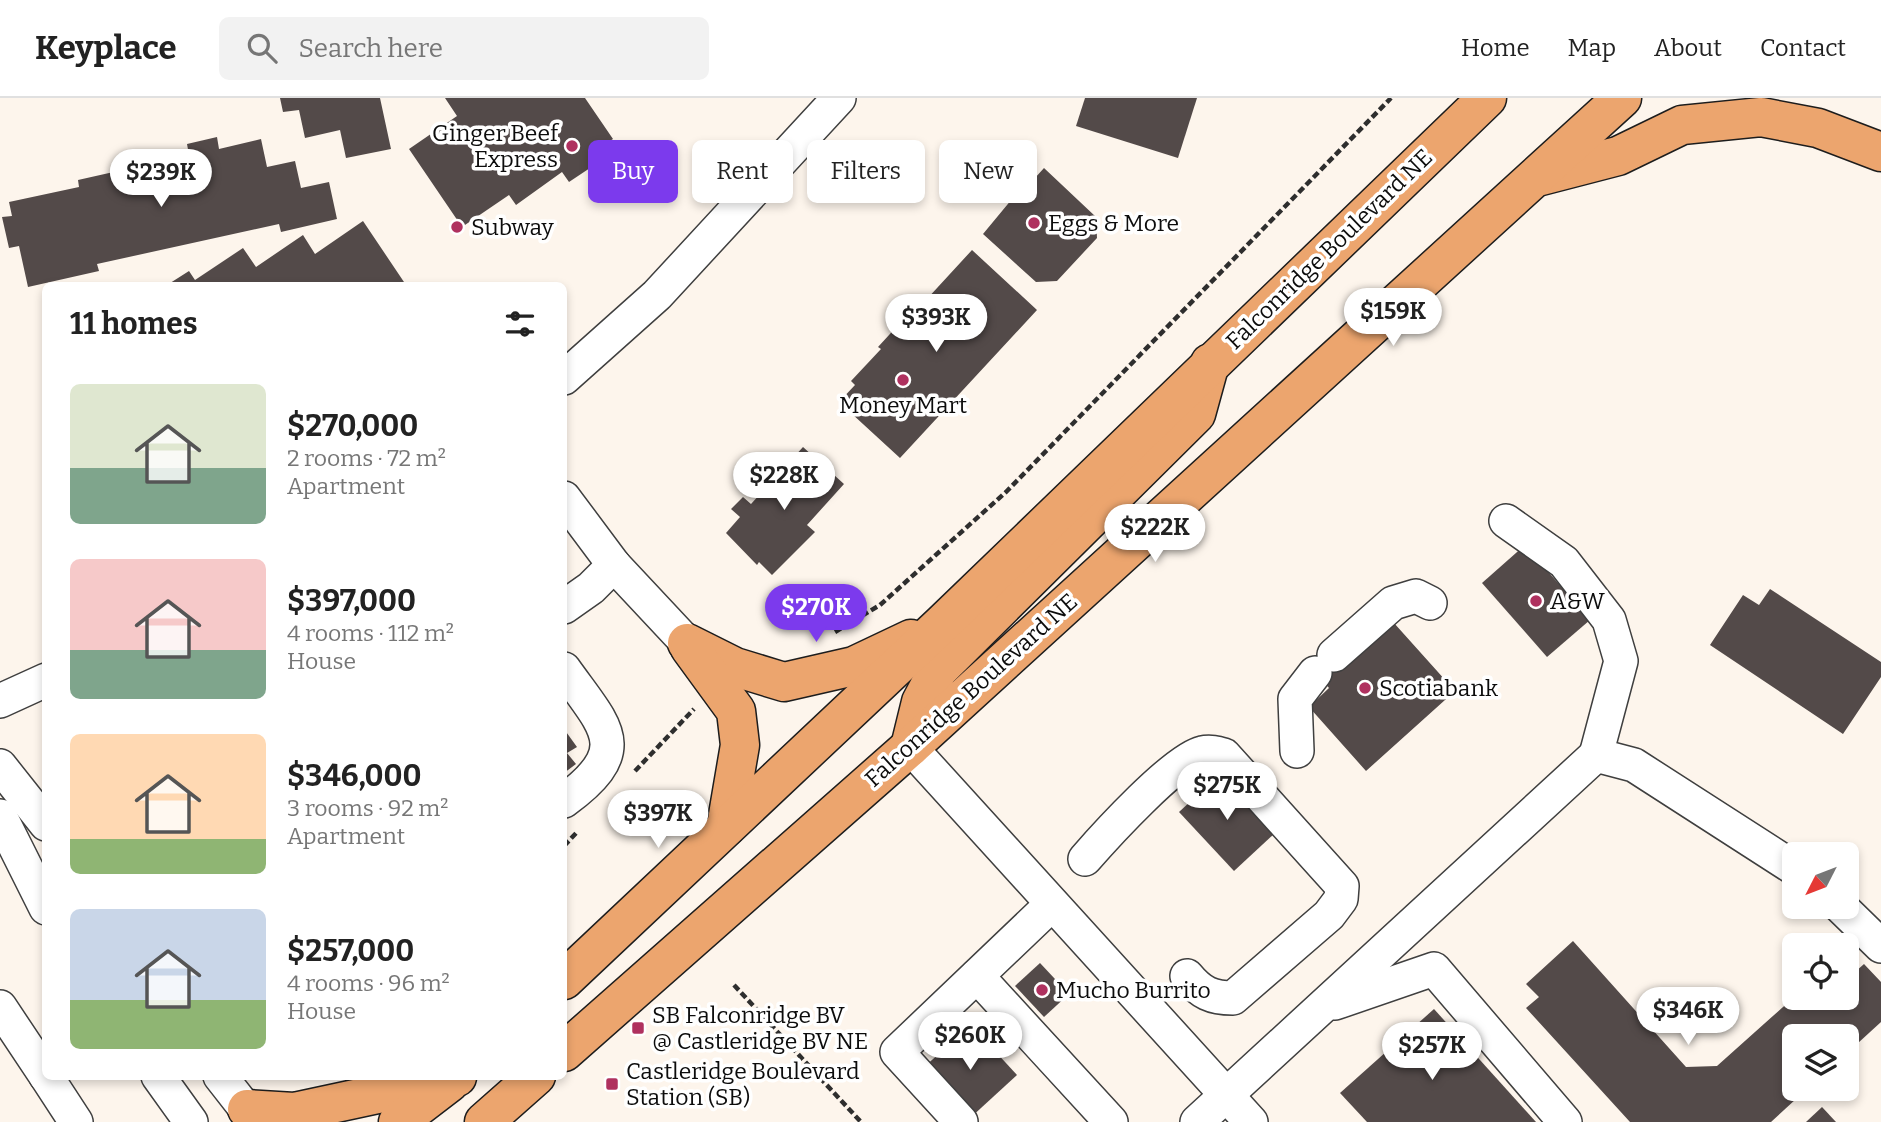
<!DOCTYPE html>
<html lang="en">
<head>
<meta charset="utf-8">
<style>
	body { margin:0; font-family:Bitter,serif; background:#f2f2f2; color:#222; height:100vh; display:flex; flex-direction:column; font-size:26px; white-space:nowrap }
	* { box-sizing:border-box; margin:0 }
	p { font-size:23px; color:#767676 }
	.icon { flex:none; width:38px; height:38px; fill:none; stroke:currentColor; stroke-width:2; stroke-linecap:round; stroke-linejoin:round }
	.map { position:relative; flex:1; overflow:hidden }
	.side { position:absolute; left:42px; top:184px; width:525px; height:798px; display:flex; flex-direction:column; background:#fff; border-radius:10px; box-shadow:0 4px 10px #0003 }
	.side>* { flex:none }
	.guide { position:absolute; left:588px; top:42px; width:665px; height:63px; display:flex; gap:14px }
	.needle { width:46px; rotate:228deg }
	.fabs { position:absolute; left:1782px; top:744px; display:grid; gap:14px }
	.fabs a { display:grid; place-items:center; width:77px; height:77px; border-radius:10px; background:#fff; box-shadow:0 4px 10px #0003; font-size:35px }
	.price { position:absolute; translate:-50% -60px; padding:0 16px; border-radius:24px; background:#fff; color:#222; font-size:23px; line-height:46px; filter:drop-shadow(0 2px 4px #0008) }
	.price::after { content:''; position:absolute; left:50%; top:42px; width:21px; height:16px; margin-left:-10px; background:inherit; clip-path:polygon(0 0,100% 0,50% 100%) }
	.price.active { background:#7c3aed; color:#fff }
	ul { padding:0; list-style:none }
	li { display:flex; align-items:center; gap:21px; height:175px; padding:0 28px }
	li span { display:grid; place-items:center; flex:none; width:196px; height:140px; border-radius:10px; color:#555 }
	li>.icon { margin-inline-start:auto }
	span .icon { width:84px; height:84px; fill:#fffc; stroke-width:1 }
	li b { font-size:30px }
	h2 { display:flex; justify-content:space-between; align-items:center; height:84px; padding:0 28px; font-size:30px }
	.pill { padding:0 24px; border-radius:10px; background:#fff; box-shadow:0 4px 10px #0003; font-size:24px; line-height:63px }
	.pill.active { background:#7c3aed; color:#fff }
	header { display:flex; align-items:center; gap:42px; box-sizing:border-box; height:98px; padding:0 35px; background:#fff; border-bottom:2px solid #e0e0e0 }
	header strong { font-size:33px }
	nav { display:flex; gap:38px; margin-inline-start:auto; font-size:24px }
	.search { width:490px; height:63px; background:#f2f2f2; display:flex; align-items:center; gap:18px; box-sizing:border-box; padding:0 24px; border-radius:10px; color:#767676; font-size:26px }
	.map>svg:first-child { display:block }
	.building { fill:#534a49 }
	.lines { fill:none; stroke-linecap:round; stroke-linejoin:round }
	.minor-casing { stroke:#3f3f3f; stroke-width:36 }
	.major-casing { stroke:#1d1d1d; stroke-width:41 }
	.path { stroke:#2e2e2e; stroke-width:4.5; stroke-dasharray:7 3.5; stroke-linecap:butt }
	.minor { stroke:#fff; stroke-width:33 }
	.major { stroke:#eca56e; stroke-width:38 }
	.poi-dot { fill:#af315f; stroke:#fff; stroke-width:2.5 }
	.labels { text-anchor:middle; stroke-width:7; stroke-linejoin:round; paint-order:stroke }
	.poi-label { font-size:23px; fill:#0c0c0c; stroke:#fff; text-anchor:start }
	.street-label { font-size:23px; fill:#0c0c0c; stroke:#fff }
</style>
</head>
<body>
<header>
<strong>Keyplace</strong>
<div class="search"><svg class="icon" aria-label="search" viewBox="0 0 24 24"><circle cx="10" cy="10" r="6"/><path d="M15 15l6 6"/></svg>Search here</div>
<nav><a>Home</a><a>Map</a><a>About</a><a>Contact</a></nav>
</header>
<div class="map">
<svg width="1881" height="1024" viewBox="0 0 1881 1024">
	<rect width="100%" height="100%" fill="#fdf5ec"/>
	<g class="building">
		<path d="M280 0H380L391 51 346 60 340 32 305 40 299 12 283 14Z"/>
		<path d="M445 0H585L613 41 589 56 596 66 569 84 562 74 516 107 509 97 462 129 409 51 457 18Z"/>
		<path d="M1085 0H1197L1178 60 1076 28Z"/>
		<path d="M217 39 219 51 261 41 267 69 295 63 301 90 329 84 337 121 281 134 279 126 97 166 99 173 28 189 19 148 9 150 2 119 12 118 9 104 79 89 78 82 189 57 187 46Z"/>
		<path d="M1044 70 1096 119 1097 140 1057 183 1036 184 983 136 1022 89 1025 91Z"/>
		<path d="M363 123 406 187H167L189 173 195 182 243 150 256 169 303 137 315 156Z"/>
		<path d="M972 152 1037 212 900 360 839 304 855 287 851 283 881 251 878 249 900 225 903 227Z"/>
		<path d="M803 349 844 386 807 427 815 434 772 477 759 464 757 467 726 435 740 419 731 411 743 399 751 406Z"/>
		<path d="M1525 447 1590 522 1547 559 1482 485Z"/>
		<path d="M1770 491 1881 564V579L1843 636 1710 547 1743 497 1759 507Z"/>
		<path d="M1394 525 1455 593 1366 673 1309 609 1329 590 1307 565 1326 548Z"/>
		<path d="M564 631 577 649 567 655 576 666 564 675Z"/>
		<path d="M1220 676 1275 735 1234 773 1179 714Z"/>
		<path d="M1573 843 1686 969 1717 968 1793 900H1846V882L1864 866 1881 884V924L1846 956V938H1794V990H1808L1771 1024H1630L1526 910 1539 899 1526 886Z"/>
		<path d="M1040 865 1069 896 1044 919 1015 888Z"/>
		<path d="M1434 911 1536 1024H1367L1340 995Z"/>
		<path d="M971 927 1017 977 969 1021 923 970Z"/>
		<path d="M1822 1009 1836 1024H1806Z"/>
	</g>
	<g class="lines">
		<g class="minor-casing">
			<g id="minor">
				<path d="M564 280 657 197 839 0"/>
				<path d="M564 400 614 467 687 545"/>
				<path d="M1506 423 1564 464 1609 522 1621 563 1596 657"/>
				<path d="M564 509 591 490 614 467"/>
				<path d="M1334 557 1393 505 1416 498 1430 505"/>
				<path d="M564 571C606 630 635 651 564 703"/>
				<path d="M0 603 46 582"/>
				<path d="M910 649 1251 1024"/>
				<path d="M1297 653 1295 601 1315 575"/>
				<path d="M0 668 46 726"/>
				<path d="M0 718 46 810"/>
				<path d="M1085 761C1105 738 1175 661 1202 655 1210 653 1217 655 1224 657L1342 788 1341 801 1329 817 1233 900C1212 900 1201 895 1187 878"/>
				<path d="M1840 808 1881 848"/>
				<path d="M977 878 1111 1024"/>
				<path d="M1335 905 1434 871 1565 1024"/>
				<path d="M0 909 46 978"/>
				<path d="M46 978 76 1024"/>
				<path d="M158 978 191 1024"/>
				<path d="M220 978 256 1024"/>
				<path d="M961 1024 897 954 1052 806"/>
				<path d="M1197 1024 1596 657 1634 667 1794 770"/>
			</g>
		</g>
		<g class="major-casing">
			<g id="major">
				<path d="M1541 78 1618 58 1682 27 1761 19 1818 30 1881 54"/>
				<path d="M687 545 735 569 784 584 854 568 911 541"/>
				<path d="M690 550 736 613 740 647 726 729"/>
				<path d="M910 649 921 604 938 572 1196 316 1210 265"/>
				<path d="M564 882 943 525 1487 0"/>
				<path d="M564 954 910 649 1622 0"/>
				<path d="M247 1011 294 1014 457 979"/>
				<path d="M398 1024 449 985"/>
				<path d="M484 1024 536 978"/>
			</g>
		</g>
		<g class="path">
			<path d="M835 534 880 507 1006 394 1391 0"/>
			<path d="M635 673 694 611"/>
			<path d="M564 748 578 733"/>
			<path d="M734 887 861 1024"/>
		</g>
		<use href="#minor" class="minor"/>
		<use href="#major" class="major"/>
	</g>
	<g class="poi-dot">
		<circle cx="572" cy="48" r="7"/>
		<circle cx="1034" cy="125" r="7"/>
		<circle cx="457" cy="129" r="7"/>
		<circle cx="903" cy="282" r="7"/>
		<circle cx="1536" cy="503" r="7"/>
		<circle cx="1365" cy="590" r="7"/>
		<circle cx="1042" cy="892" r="7"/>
		<rect x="631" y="923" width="14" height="14" rx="3.5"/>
		<rect x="605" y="979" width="14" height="14" rx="3.5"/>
	</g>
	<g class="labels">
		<g class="poi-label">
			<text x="558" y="43" text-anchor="end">Ginger Beef<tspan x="558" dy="26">Express</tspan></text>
			<text x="1048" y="133">Eggs &amp; More</text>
			<text x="471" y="137">Subway</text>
			<text x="903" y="315" text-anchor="middle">Money Mart</text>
			<text x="1550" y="511">A&amp;W</text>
			<text x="1379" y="598">Scotiabank</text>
			<text x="1056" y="900">Mucho Burrito</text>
			<text x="652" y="925">SB Falconridge BV<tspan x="652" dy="26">@ Castleridge BV NE</tspan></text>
			<text x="626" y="981">Castleridge Boulevard<tspan x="626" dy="26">Station (SB)</tspan></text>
		</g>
		<g class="street-label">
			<text transform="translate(1329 151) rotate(-44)" y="8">Falconridge Boulevard NE</text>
			<text transform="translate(971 592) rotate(-42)" y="8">Falconridge Boulevard NE</text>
		</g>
	</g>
</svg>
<div class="fabs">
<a><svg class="needle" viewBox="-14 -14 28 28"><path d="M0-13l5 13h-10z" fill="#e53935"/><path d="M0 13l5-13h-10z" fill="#767676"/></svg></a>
<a><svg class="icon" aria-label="locate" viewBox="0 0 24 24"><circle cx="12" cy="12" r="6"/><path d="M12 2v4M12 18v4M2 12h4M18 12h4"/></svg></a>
<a><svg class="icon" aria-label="layers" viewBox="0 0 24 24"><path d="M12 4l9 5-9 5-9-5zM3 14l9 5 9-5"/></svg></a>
</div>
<b class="price" style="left:161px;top:111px">$239K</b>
<b class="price" style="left:1393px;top:250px">$159K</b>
<b class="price" style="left:936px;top:256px">$393K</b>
<b class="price" style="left:784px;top:414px">$228K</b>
<b class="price" style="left:1155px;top:466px">$222K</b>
<b class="price active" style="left:816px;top:546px">$270K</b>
<b class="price" style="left:1227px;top:724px">$275K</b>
<b class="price" style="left:658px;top:752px">$397K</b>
<b class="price" style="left:1688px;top:949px">$346K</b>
<b class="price" style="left:970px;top:974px">$260K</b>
<b class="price" style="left:1432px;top:984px">$257K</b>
<div class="guide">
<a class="pill active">Buy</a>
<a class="pill">Rent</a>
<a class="pill">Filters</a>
<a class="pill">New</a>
</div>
<section class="side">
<h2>11 homes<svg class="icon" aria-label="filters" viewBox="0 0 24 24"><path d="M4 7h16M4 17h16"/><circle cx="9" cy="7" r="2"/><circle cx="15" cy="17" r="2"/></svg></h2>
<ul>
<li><span style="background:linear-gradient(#dfe7d0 60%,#7fa58c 0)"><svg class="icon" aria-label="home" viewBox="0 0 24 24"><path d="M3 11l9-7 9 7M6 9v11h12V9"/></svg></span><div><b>$270,000</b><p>2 rooms · 72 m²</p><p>Apartment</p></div></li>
<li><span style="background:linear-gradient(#f6c9c9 65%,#7fa58c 0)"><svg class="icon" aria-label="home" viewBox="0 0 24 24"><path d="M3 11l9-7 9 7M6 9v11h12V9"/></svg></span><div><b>$397,000</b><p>4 rooms · 112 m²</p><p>House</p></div></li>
<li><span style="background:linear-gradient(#ffd9b3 75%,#8fb573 0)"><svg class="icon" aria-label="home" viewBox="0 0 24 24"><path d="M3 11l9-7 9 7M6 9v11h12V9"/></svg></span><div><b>$346,000</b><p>3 rooms · 92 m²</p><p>Apartment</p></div></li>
<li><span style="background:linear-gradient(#c9d6e8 65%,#8fb573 0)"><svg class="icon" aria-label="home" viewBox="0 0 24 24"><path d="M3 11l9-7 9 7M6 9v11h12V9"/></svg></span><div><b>$257,000</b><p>4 rooms · 96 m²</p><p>House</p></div></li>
</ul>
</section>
</div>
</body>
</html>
